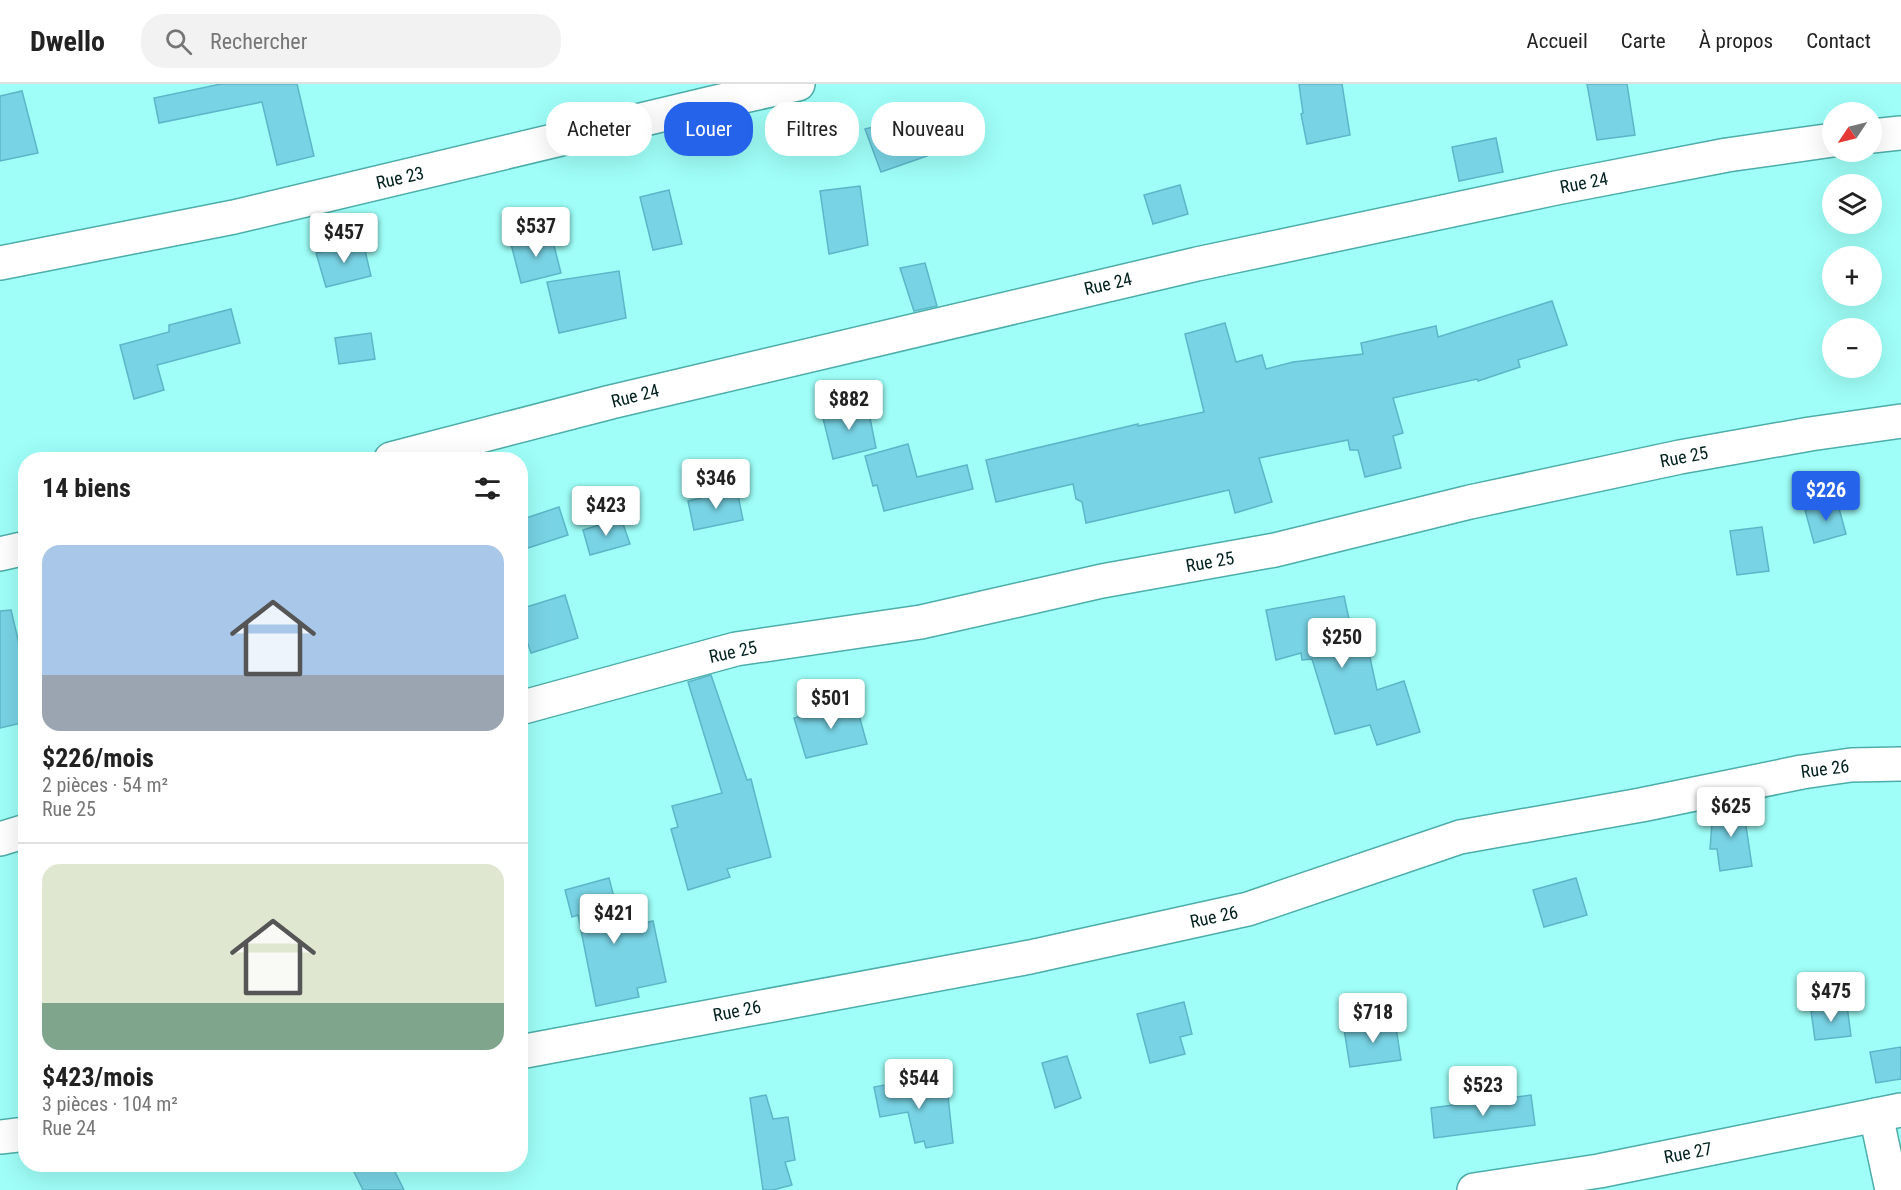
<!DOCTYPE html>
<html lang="fr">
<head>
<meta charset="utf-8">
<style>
	body { margin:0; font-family:"Roboto Condensed",sans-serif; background:#f2f2f2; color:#222; height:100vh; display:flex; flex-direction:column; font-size:22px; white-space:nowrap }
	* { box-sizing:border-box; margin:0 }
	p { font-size:20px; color:#767676 }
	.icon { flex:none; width:33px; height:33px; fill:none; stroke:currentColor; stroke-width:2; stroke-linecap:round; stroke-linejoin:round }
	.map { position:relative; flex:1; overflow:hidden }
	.panel { position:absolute; left:18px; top:368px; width:510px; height:720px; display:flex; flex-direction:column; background:#fff; border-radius:24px; box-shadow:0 6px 24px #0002 }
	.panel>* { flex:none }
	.guide { position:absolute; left:546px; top:18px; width:570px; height:54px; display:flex; gap:12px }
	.needle { width:39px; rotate:235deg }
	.buttons { position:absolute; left:1822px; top:18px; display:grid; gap:12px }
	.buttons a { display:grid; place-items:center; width:60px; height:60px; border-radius:50%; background:#fff; box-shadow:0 6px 24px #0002; font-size:30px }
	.price { position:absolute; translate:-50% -51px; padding:0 14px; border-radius:6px; background:#fff; color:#222; font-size:20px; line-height:39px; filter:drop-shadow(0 2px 3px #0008) }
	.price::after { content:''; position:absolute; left:50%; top:36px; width:18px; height:14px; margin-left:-9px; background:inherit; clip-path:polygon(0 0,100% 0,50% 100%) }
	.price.selected { background:#2563eb; color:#fff }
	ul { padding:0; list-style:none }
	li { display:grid; align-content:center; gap:12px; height:318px; padding:0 24px }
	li+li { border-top:2px solid #e0e0e0 }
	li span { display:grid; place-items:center; height:186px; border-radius:18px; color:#555 }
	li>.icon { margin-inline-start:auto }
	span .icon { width:108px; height:108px; fill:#fffc; stroke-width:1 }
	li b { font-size:26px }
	h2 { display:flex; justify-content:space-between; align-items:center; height:72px; padding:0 24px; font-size:26px }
	.chip { padding:0 21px; border-radius:24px; background:#fff; box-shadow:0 6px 24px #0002; font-size:21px; line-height:54px }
	.chip.selected { background:#2563eb; color:#fff }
	header { display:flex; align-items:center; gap:36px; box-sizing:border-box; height:84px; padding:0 30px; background:#fff; border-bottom:2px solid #e0e0e0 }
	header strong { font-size:28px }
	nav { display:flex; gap:33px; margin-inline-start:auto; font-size:21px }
	.search { width:420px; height:54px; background:#f2f2f2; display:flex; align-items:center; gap:15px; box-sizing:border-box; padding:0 21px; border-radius:24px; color:#767676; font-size:22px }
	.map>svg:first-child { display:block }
	.building { fill:#78d3e4; stroke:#5bb7c7; stroke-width:1.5 }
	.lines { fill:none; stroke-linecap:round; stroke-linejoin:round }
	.street-casing { stroke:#4dada8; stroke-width:36 }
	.street { stroke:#fff; stroke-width:33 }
	.labels { text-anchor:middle; stroke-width:6; stroke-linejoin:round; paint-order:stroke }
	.street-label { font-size:18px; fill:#01201e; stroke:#fff }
</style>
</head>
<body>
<header>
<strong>Dwello</strong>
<div class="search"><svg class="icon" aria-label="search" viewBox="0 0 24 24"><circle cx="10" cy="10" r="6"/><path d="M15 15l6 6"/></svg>Rechercher</div>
<nav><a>Accueil</a><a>Carte</a><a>À propos</a><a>Contact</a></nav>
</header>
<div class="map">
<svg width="1901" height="1106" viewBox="0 0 1901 1106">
	<rect width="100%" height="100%" fill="#9ffef8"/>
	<g class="building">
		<path d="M221 0H297L314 72 277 81 262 18 159 39 154 14Z"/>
		<path d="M1299 0H1342L1350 51 1307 60 1301 30 1303 29Z"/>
		<path d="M1587 0H1627L1635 51 1597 56Z"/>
		<path d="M22 7 38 69 0 77V12Z"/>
		<path d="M914 33 927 72 881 88 865 45Z"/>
		<path d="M1496 54 1503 88 1459 97 1452 63Z"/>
		<path d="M1180 101 1188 130 1153 140 1144 111Z"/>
		<path d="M860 102 868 161 829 170 820 107Z"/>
		<path d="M669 106 682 160 653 166 640 113Z"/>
		<path d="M551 150 561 189 521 199 511 160Z"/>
		<path d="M363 158 371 192 326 203 316 169Z"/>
		<path d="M925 179 937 222 914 227 900 184Z"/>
		<path d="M619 187 626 234 559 249 547 198Z"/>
		<path d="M1552 217 1567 261 1518 276 1520 283 1478 297 1477 295 1393 314 1403 349 1393 352 1401 384 1365 393 1358 366H1350L1348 356 1259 374 1272 418 1235 429 1229 406 1086 439 1082 418 1076 415 1073 400 996 418 986 376 1138 340V342L1204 328 1185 250 1225 239 1236 278 1262 271 1266 285 1293 278 1363 270 1361 259 1436 242 1438 253Z"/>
		<path d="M231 225 240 259 157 281 164 306 134 315 120 261 169 248V241Z"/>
		<path d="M371 249 375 275 339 280 335 254Z"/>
		<path d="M867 319 876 364 833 375 822 330Z"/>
		<path d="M908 360 917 393 967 381 973 405 884 427 877 401 873 402 865 372Z"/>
		<path d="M737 406 743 436 694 446 688 417Z"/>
		<path d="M1837 417 1846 450 1814 459 1805 426Z"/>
		<path d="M559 423 568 451 528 464 520 436Z"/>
		<path d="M621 434 630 460 590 471 583 446Z"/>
		<path d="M1762 443 1769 487 1737 491 1730 447Z"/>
		<path d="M565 511 578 554 531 569 520 536V525Z"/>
		<path d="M1344 512 1354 558 1366 555 1377 606 1404 597 1420 648 1377 661 1370 641 1335 650 1312 575 1302 576 1301 569 1276 576 1266 526Z"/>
		<path d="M11 526 26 589V638L0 644V527Z"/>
		<path d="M711 591 747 696 751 695 771 773 727 785 730 793 688 806 671 745 678 743 672 722 722 709 688 598Z"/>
		<path d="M855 617 867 660 806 674 794 634Z"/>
		<path d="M1743 722 1752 782 1720 787 1717 765H1710L1713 726Z"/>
		<path d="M609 794 622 844 653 837 666 898 637 904 639 913 596 922 578 831 572 833 565 806Z"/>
		<path d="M1576 794 1587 831 1544 843 1533 806Z"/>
		<path d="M1184 918 1192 950 1180 953 1185 970 1150 979 1137 930Z"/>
		<path d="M1847 922 1851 952 1815 956 1811 927Z"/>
		<path d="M1395 937 1401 976 1350 983 1344 945Z"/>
		<path d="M1901 963V995L1876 999 1870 968Z"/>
		<path d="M1067 972 1081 1014 1055 1024 1042 979Z"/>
		<path d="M922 994 925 1007 947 1003 953 1059 926 1064 924 1057 915 1059 908 1028 880 1033 874 1003Z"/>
		<path d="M766 1011 773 1035 788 1033 795 1076 785 1078 792 1101 773 1106H763L750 1014Z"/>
		<path d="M1531 1011 1535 1041 1434 1054 1431 1024Z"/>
		<path d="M350 1080H391L404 1106H363Z"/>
	</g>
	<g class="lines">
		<g class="street-casing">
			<g id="street">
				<path d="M1872 52 1901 49"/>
				<path d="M0 179 234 133 712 19 798 0"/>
				<path d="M391 375 611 318 1197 180 1556 104 1727 71 1833 56"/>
				<path d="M0 470 26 464"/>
				<path d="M520 624 736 565 921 538 1102 497 1275 466 1470 418 1680 373 1810 350 1901 337"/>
				<path d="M0 755 26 747"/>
				<path d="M520 968 1030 873 1248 825 1460 753 1641 721 1802 688 1851 681 1901 680"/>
				<path d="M1876 1031 1892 1106"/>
				<path d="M0 1053 26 1050"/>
				<path d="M1474 1106 1599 1087 1901 1026"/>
			</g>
		</g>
		<use href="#street" class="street"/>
	</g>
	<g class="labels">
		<g class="street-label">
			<text transform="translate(400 94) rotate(-13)" y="6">Rue 23</text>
			<text transform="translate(1584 99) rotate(-11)" y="6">Rue 24</text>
			<text transform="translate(1108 200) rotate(-13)" y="6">Rue 24</text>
			<text transform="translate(635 312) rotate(-14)" y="6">Rue 24</text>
			<text transform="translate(1684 373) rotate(-11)" y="6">Rue 25</text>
			<text transform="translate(1210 478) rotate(-10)" y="6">Rue 25</text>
			<text transform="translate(733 568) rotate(-12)" y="6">Rue 25</text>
			<text transform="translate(1825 685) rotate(-7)" y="6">Rue 26</text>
			<text transform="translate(1214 833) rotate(-12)" y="6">Rue 26</text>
			<text transform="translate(737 927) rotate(-11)" y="6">Rue 26</text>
			<text transform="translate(1688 1069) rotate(-11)" y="6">Rue 27</text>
		</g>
	</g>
</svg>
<div class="buttons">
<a><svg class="needle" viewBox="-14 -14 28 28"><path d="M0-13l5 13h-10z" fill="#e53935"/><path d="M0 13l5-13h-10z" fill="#767676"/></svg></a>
<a><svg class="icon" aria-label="layers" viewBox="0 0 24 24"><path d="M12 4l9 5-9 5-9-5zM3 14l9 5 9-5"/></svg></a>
<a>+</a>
<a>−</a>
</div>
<b class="price" style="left:536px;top:174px">$537</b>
<b class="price" style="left:344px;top:180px">$457</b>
<b class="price" style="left:849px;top:347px">$882</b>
<b class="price" style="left:716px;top:426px">$346</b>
<b class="price selected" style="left:1826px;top:438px">$226</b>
<b class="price" style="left:606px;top:453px">$423</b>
<b class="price" style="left:1342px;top:585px">$250</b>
<b class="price" style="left:831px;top:646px">$501</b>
<b class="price" style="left:1731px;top:754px">$625</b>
<b class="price" style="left:614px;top:861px">$421</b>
<b class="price" style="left:1831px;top:939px">$475</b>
<b class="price" style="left:1373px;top:960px">$718</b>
<b class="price" style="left:919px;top:1026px">$544</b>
<b class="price" style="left:1483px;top:1033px">$523</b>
<div class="guide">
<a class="chip">Acheter</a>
<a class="chip selected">Louer</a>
<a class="chip">Filtres</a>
<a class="chip">Nouveau</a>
</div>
<section class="panel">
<h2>14 biens<svg class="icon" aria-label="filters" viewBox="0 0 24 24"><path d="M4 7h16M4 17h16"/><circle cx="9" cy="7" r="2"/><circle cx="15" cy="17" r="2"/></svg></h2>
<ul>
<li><span style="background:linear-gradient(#a9c7e8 70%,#9aa5b1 0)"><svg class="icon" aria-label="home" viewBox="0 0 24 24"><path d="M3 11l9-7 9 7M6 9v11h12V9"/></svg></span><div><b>$226/mois</b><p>2 pièces · 54 m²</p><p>Rue 25</p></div></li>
<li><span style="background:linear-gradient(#dfe7d0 75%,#7fa58c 0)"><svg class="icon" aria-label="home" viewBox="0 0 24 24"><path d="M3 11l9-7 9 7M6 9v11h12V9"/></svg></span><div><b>$423/mois</b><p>3 pièces · 104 m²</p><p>Rue 24</p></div></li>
</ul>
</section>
</div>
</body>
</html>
